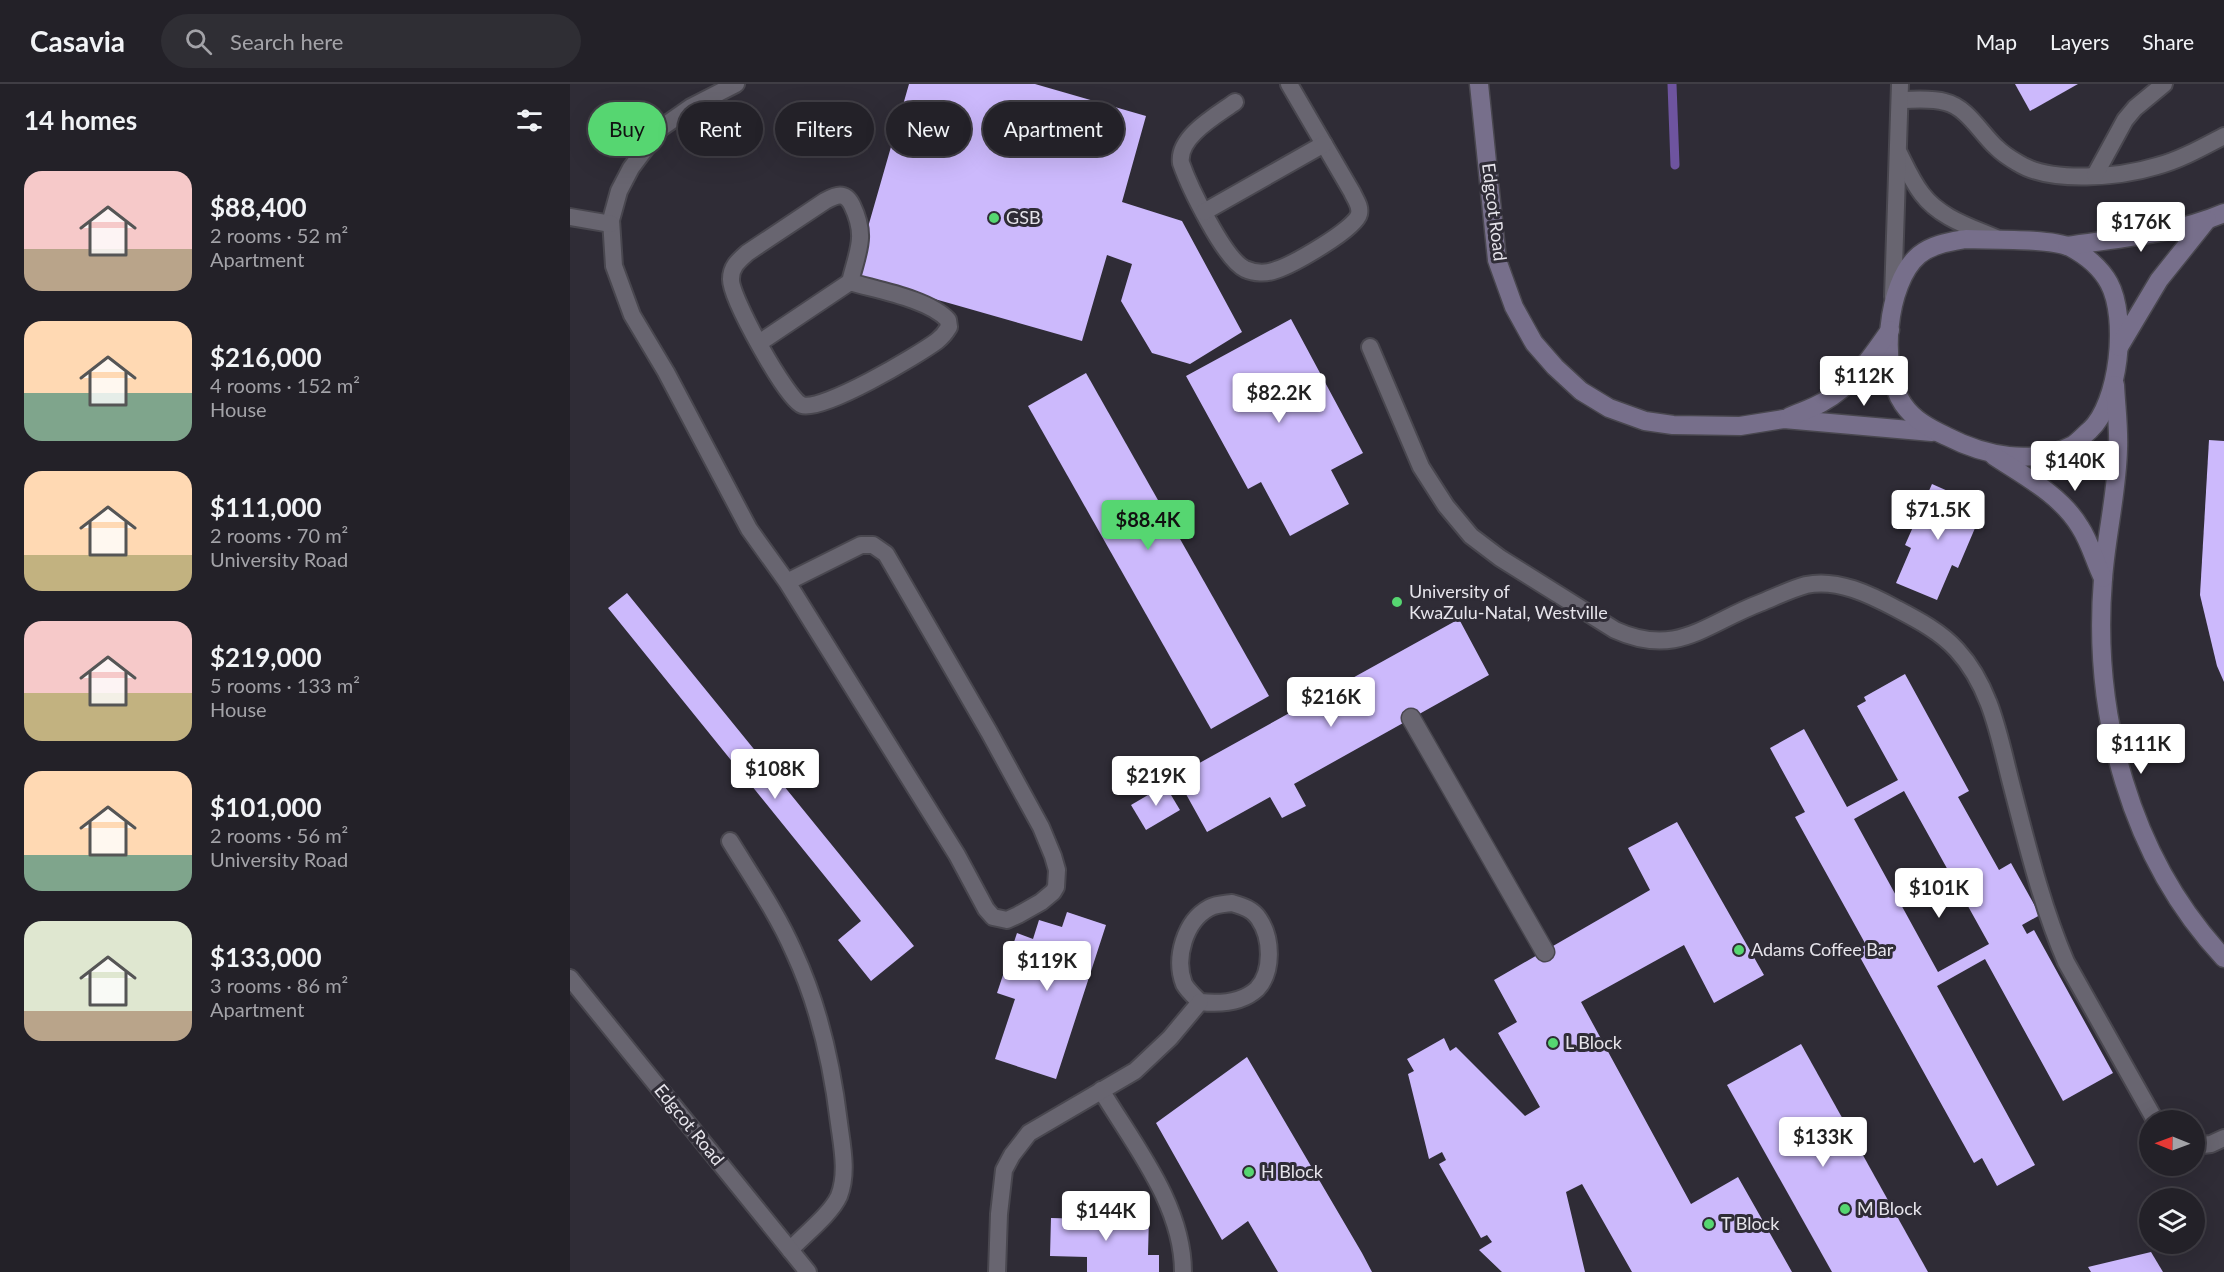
<!DOCTYPE html>
<html lang="en">
<head>
<meta charset="utf-8">
<style>
	body { margin:0; font-family:Lato,sans-serif; background:#2f2e34; color:#f1f3f6; height:100vh; display:flex; flex-direction:column; font-size:22px; white-space:nowrap }
	* { box-sizing:border-box; margin:0 }
	p { font-size:20px; color:#a3a3a8 }
	.icon { flex:none; width:33px; height:33px; fill:none; stroke:currentColor; stroke-width:2; stroke-linecap:round; stroke-linejoin:round }
	.map { position:relative; flex:1; overflow:hidden }
	.details { display:flex; flex-direction:column; background:#232128; width:570px }
	.details>* { flex:none }
	.guide { position:absolute; left:18px; top:18px; width:570px; height:54px; display:flex; gap:12px }
	.needle { width:39px; rotate:271deg }
	.tools { position:absolute; left:1569px; top:1026px; display:grid; gap:12px }
	.tools a { display:grid; place-items:center; width:66px; height:66px; border-radius:50%; background:#232128; box-shadow:0 6px 24px #0002,0 0 0 2px #403e45; font-size:30px }
	.price { position:absolute; translate:-50% -51px; padding:0 14px; border-radius:6px; background:#fff; color:#222; font-size:20px; line-height:39px; filter:drop-shadow(0 2px 3px #0008) }
	.price::after { content:''; position:absolute; left:50%; top:36px; width:18px; height:14px; margin-left:-9px; background:inherit; clip-path:polygon(0 0,100% 0,50% 100%) }
	.price.selected { background:#56d671; color:#111 }
	ul { padding:0; list-style:none }
	li { display:flex; align-items:center; gap:18px; height:150px; padding:0 24px }
	li span { display:grid; place-items:center; flex:none; width:168px; height:120px; border-radius:18px; color:#555 }
	li>.icon { margin-inline-start:auto }
	span .icon { width:72px; height:72px; fill:#fffc; stroke-width:1 }
	li b { font-size:26px }
	h2 { display:flex; justify-content:space-between; align-items:center; height:72px; padding:0 24px; font-size:26px }
	.chip { padding:0 21px; border-radius:27px; background:#232128; box-shadow:0 6px 24px #0002,0 0 0 2px #403e45; font-size:21px; line-height:54px }
	.chip.selected { background:#56d671; color:#111 }
	header { display:flex; align-items:center; gap:36px; box-sizing:border-box; height:84px; padding:0 30px; background:#232128; border-bottom:2px solid #403e45 }
	header strong { font-size:28px }
	nav { display:flex; gap:33px; margin-inline-start:auto; font-size:21px }
	.search { width:420px; height:54px; background:#2f2e34; display:flex; align-items:center; gap:15px; box-sizing:border-box; padding:0 21px; border-radius:33px; color:#a3a3a8; font-size:22px }
	main { display:flex; flex:1; min-height:0 }
	.map>svg:first-child { display:block }
	.lines { fill:none; stroke-linecap:round; stroke-linejoin:round }
	.stream { stroke:#6e549f; stroke-width:9 }
	.building { fill:#ccb9fc; fill-rule:evenodd }
	.lane-casing { stroke:#49474f; stroke-width:20 }
	.street-casing { stroke:#49474f; stroke-width:21 }
	.secondary-casing { stroke:#49474f; stroke-width:21 }
	.lane { stroke:#686570; stroke-width:16 }
	.street { stroke:#686570; stroke-width:18 }
	.secondary { stroke:#776f8b; stroke-width:18 }
	.poi-dot { fill:#56d671; stroke:#2f2c36; stroke-width:2 }
	.labels { text-anchor:middle; stroke-width:6; stroke-linejoin:round; paint-order:stroke }
	.street-label { font-size:18px; fill:#e6e4eb; stroke:#2f2c36 }
	.poi-label { font-size:18px; fill:#e6e4eb; stroke:#2f2c36; text-anchor:start }
</style>
</head>
<body>
<header>
<strong>Casavia</strong>
<div class="search"><svg class="icon" aria-label="search" viewBox="0 0 24 24"><circle cx="10" cy="10" r="6"/><path d="M15 15l6 6"/></svg>Search here</div>
<nav><a>Map</a><a>Layers</a><a>Share</a></nav>
</header>
<main>
<section class="details">
<h2>14 homes<svg class="icon" aria-label="filters" viewBox="0 0 24 24"><path d="M4 7h16M4 17h16"/><circle cx="9" cy="7" r="2"/><circle cx="15" cy="17" r="2"/></svg></h2>
<ul>
<li><span style="background:linear-gradient(#f6c9c9 65%,#b9a48a 0)"><svg class="icon" aria-label="home" viewBox="0 0 24 24"><path d="M3 11l9-7 9 7M6 9v11h12V9"/></svg></span><div><b>$88,400</b><p>2 rooms · 52 m²</p><p>Apartment</p></div></li>
<li><span style="background:linear-gradient(#ffd9b3 60%,#7fa58c 0)"><svg class="icon" aria-label="home" viewBox="0 0 24 24"><path d="M3 11l9-7 9 7M6 9v11h12V9"/></svg></span><div><b>$216,000</b><p>4 rooms · 152 m²</p><p>House</p></div></li>
<li><span style="background:linear-gradient(#ffd9b3 70%,#c2b280 0)"><svg class="icon" aria-label="home" viewBox="0 0 24 24"><path d="M3 11l9-7 9 7M6 9v11h12V9"/></svg></span><div><b>$111,000</b><p>2 rooms · 70 m²</p><p>University Road</p></div></li>
<li><span style="background:linear-gradient(#f6c9c9 60%,#c2b280 0)"><svg class="icon" aria-label="home" viewBox="0 0 24 24"><path d="M3 11l9-7 9 7M6 9v11h12V9"/></svg></span><div><b>$219,000</b><p>5 rooms · 133 m²</p><p>House</p></div></li>
<li><span style="background:linear-gradient(#ffd9b3 70%,#7fa58c 0)"><svg class="icon" aria-label="home" viewBox="0 0 24 24"><path d="M3 11l9-7 9 7M6 9v11h12V9"/></svg></span><div><b>$101,000</b><p>2 rooms · 56 m²</p><p>University Road</p></div></li>
<li><span style="background:linear-gradient(#dfe7d0 75%,#b9a48a 0)"><svg class="icon" aria-label="home" viewBox="0 0 24 24"><path d="M3 11l9-7 9 7M6 9v11h12V9"/></svg></span><div><b>$133,000</b><p>3 rooms · 86 m²</p><p>Apartment</p></div></li>
</ul>
</section>
<div class="map">
<svg width="1654" height="1188" viewBox="0 0 1654 1188">
	<rect width="100%" height="100%" fill="#2f2c36"/>
	<g class="lines">
		<path class="stream" d="M1102 0 1105 81"/>
	</g>
	<g class="building">
		<path d="M339 0H465L576 32 552 118 612 137 672 248 620 280 582 269 551 217 562 180 537 171 512 257 284 192Z"/>
		<path d="M1445 0H1508L1460 27Z"/>
		<path d="M721 235 793 369 761 386 779 420 720 452 691 398 678 405 616 292Z"/>
		<path d="M516 289 699 612 641 645 458 322Z"/>
		<path d="M1639 356 1654 357V598L1647 582 1630 511Z"/>
		<path d="M1362 400 1414 423 1388 484 1382 481 1367 516 1326 499 1341 464 1335 461Z"/>
		<path d="M57 509 344 862 301 897 268 856 291 837 38 524Z"/>
		<path d="M889 535 919 591 724 700 736 722 712 734 700 713 637 748 606 692Z"/>
		<path d="M1335 590 1399 707 1388 713 1429 786 1441 779 1470 831 1452 841 1457 850 1464 846 1543 989 1493 1017 1415 875 1367 902 1465 1081 1427 1102 1412 1074 1404 1079 1286 866 1296 861 1225 733 1235 728 1200 664 1234 645 1277 723 1328 696 1287 622 1296 617 1294 613ZM1334 707 1419 860 1368 888 1284 735Z"/>
		<path d="M595 701 610 726 576 746 561 721Z"/>
		<path d="M1107 738 1194 891 1144 919 1114 861 1011 918 1121 1120 1168 1093 1222 1188H1062L1012 1100 996 1108 1015 1188H932L909 1166 922 1158 917 1151 911 1154 869 1080 876 1076 872 1068 859 1075 838 990 844 987 837 975 874 954 880 967 886 963 955 1032 970 1023 928 949 947 938 924 896 1080 806 1058 764Z"/>
		<path d="M497 828 536 841 486 995 425 975 445 915 427 909 447 849 463 855 469 836 492 843Z"/>
		<path d="M1231 960 1358 1188H1262L1157 1001Z"/>
		<path d="M677 973 792 1169 802 1188H708L678 1137 652 1156 586 1039Z"/>
		<path d="M518 1130 579 1131 578 1171H589V1188H517V1173L480 1172 481 1134 518 1135Z"/>
		<path d="M1581 1168 1593 1188H1521L1518 1183Z"/>
	</g>
	<g class="lines">
		<g class="lane-casing">
			<g id="lane">
				<path d="M166 0 121 23 91 44 61 84 49 107 41 136 44 182 62 231 96 288 179 445 217 498 387 771 416 825 423 833 437 836 448 831 471 818 483 808 486 803 487 786 483 772 471 743 419 648 316 470 303 461H291L217 498"/>
				<path d="M1330 16C1345 16 1361 14 1375 18 1397 23 1410 48 1426 63 1432 69 1441 75 1448 79 1481 100 1551 93 1587 82 1610 76 1633 63 1654 52"/>
				<path d="M665 18C647 31 607 53 611 79 619 102 654 175 675 185 684 189 696 190 706 186 722 181 786 145 789 130 791 122 785 115 782 108L719 0"/>
				<path d="M1329 69C1336 83 1342 97 1352 110 1370 134 1401 143 1428 155"/>
				<path d="M1525 91 1555 36 1565 24 1594 0"/>
				<path d="M634 128 754 60"/>
				<path d="M0 133 41 140"/>
				<path d="M1323 213 1330 0"/>
				<path d="M189 259 280 198C288 166 297 152 282 121 275 107 266 111 255 117L177 169C168 177 161 183 161 195 160 213 217 316 232 321 253 328 348 271 367 257 372 253 376 248 379 243L378 236C359 215 307 206 280 198"/>
				<path d="M800 263 851 383 876 422 901 452 930 474 1045 546C1107 574 1135 540 1190 519 1205 513 1221 505 1236 501 1267 494 1301 511 1327 525 1348 536 1371 548 1387 566 1421 603 1429 653 1441 699 1457 760 1471 820 1496 878L1585 1036"/>
				<path d="M160 757C182 793 207 829 224 868 249 922 262 980 269 1039 272 1062 278 1089 269 1112 261 1130 234 1151 220 1166"/>
				<path d="M662 819C672 822 683 825 689 835 702 854 703 888 687 905 672 919 648 920 630 918 624 912 618 907 614 900 604 874 615 837 639 824 646 820 654 820 662 819Z"/>
				<path d="M0 894 238 1188"/>
				<path d="M531 1006C564 1061 613 1121 613 1188"/>
				<path d="M1624 1062 1641 1060 1654 1054"/>
				<path d="M427 1188 429 1130 434 1086 442 1071 459 1049 565 987 600 954 630 918"/>
			</g>
		</g>
		<g class="street-casing">
			<path id="street" d="M841 634 975 868"/>
		</g>
		<g class="secondary-casing">
			<g id="secondary">
				<path d="M909 0 927 176 944 223 964 259 985 283 1011 307 1039 324 1075 337 1103 341 1170 342 1214 335 1362 348"/>
				<path d="M1396 155C1419 156 1480 154 1500 163 1515 171 1531 184 1539 199 1558 234 1549 319 1520 346 1514 351 1509 357 1503 361 1462 382 1415 372 1376 352 1359 344 1344 336 1333 320 1309 285 1316 199 1349 171 1363 160 1379 158 1396 155Z"/>
				<path d="M1497 162C1549 154 1605 150 1654 129"/>
				<path d="M1549 263 1589 196 1637 136"/>
				<path d="M1545 301C1546 322 1549 344 1548 365 1547 409 1536 452 1533 495 1522 630 1560 774 1654 874"/>
				<path d="M1219 333C1230 328 1243 324 1253 318 1283 301 1301 273 1320 246"/>
				<path d="M1424 372C1454 392 1491 411 1510 443 1520 458 1525 478 1533 494"/>
			</g>
		</g>
		<use href="#lane" class="lane"/>
		<use href="#street" class="street"/>
		<use href="#secondary" class="secondary"/>
	</g>
	<g class="poi-dot">
		<circle cx="424" cy="134" r="6"/>
		<circle cx="827" cy="518" r="6"/>
		<circle cx="1169" cy="866" r="6"/>
		<circle cx="983" cy="959" r="6"/>
		<circle cx="679" cy="1088" r="6"/>
		<circle cx="1275" cy="1125" r="6"/>
		<circle cx="1139" cy="1140" r="6"/>
	</g>
	<g class="labels">
		<g class="street-label">
			<text transform="translate(924 128) rotate(83)" y="6">Edgcot Road</text>
			<text transform="translate(119 1041) rotate(51)" y="6">Edgcot Road</text>
		</g>
		<g class="poi-label">
			<text x="436" y="140">GSB</text>
			<text x="839" y="514">University of<tspan x="839" dy="21">KwaZulu-Natal, Westville</tspan></text>
			<text x="1181" y="872">Adams Coffee Bar</text>
			<text x="995" y="965">L Block</text>
			<text x="691" y="1094">H Block</text>
			<text x="1287" y="1131">M Block</text>
			<text x="1151" y="1146">T Block</text>
		</g>
	</g>
</svg>
<div class="tools">
<a><svg class="needle" viewBox="-14 -14 28 28"><path d="M0-13l5 13h-10z" fill="#e53935"/><path d="M0 13l5-13h-10z" fill="#a3a3a8"/></svg></a>
<a><svg class="icon" aria-label="layers" viewBox="0 0 24 24"><path d="M12 4l9 5-9 5-9-5zM3 14l9 5 9-5"/></svg></a>
</div>
<b class="price" style="left:1571px;top:169px">$176K</b>
<b class="price" style="left:1294px;top:323px">$112K</b>
<b class="price" style="left:709px;top:340px">$82.2K</b>
<b class="price" style="left:1505px;top:408px">$140K</b>
<b class="price" style="left:1368px;top:457px">$71.5K</b>
<b class="price selected" style="left:578px;top:467px">$88.4K</b>
<b class="price" style="left:761px;top:644px">$216K</b>
<b class="price" style="left:1571px;top:691px">$111K</b>
<b class="price" style="left:205px;top:716px">$108K</b>
<b class="price" style="left:586px;top:723px">$219K</b>
<b class="price" style="left:1369px;top:835px">$101K</b>
<b class="price" style="left:477px;top:908px">$119K</b>
<b class="price" style="left:1253px;top:1084px">$133K</b>
<b class="price" style="left:536px;top:1158px">$144K</b>
<div class="guide">
<a class="chip selected">Buy</a>
<a class="chip">Rent</a>
<a class="chip">Filters</a>
<a class="chip">New</a>
<a class="chip">Apartment</a>
</div>
</div>
</main>
</body>
</html>
